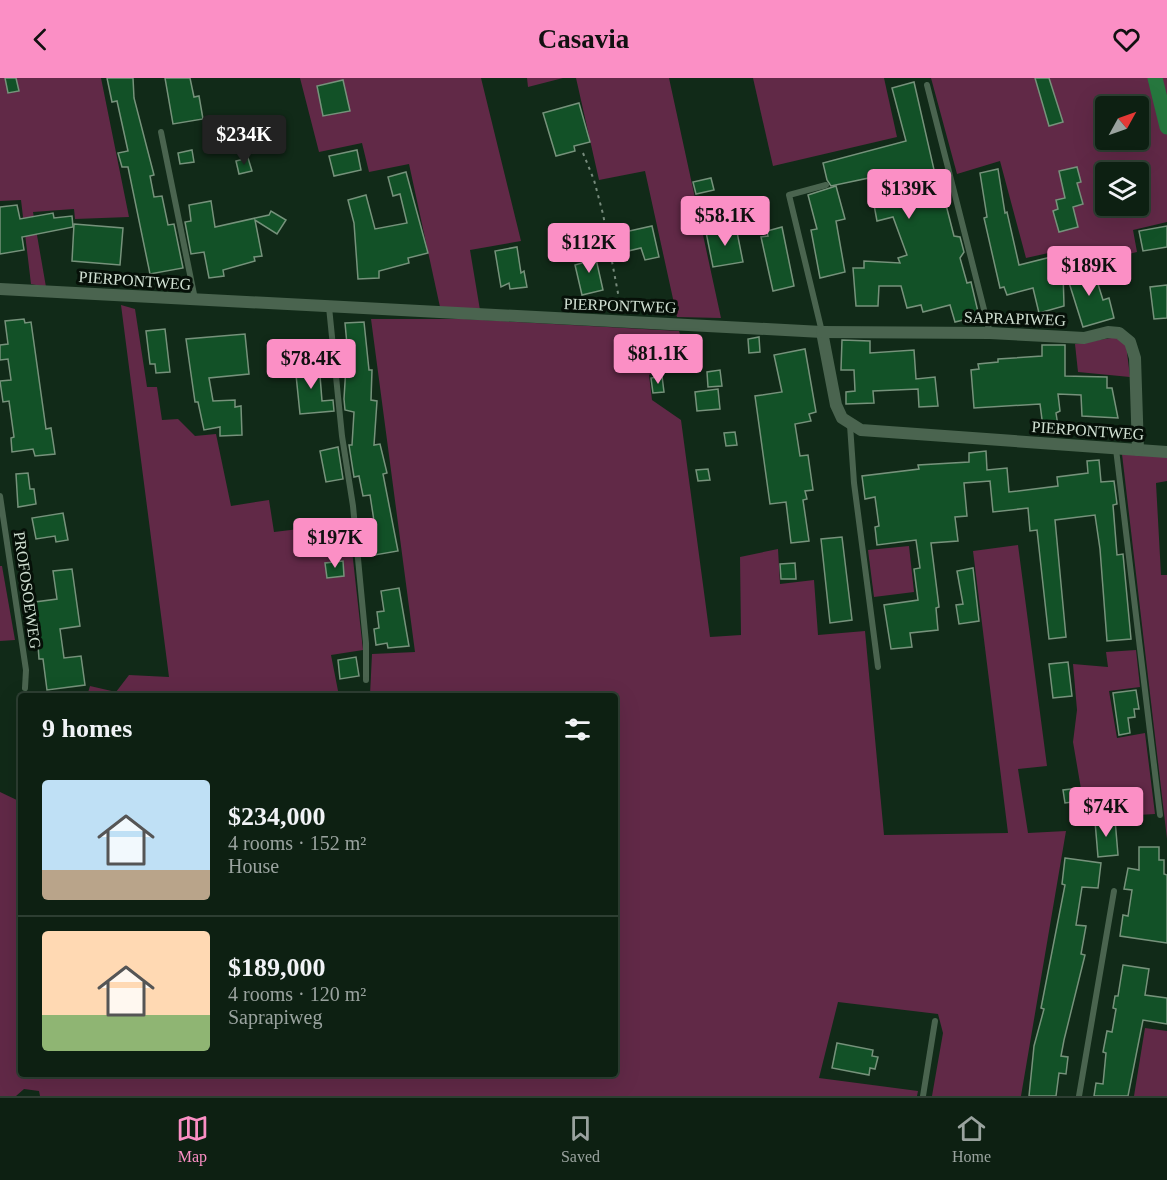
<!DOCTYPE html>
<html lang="en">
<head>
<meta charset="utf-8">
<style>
	body { margin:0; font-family:"Times New Roman",serif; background:#16281b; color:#f1f3f6; height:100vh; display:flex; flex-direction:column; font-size:22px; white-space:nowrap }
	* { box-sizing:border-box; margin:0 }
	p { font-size:20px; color:#9aa39f }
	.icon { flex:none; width:33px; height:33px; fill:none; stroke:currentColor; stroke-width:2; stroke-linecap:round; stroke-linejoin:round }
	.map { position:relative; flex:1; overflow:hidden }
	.details { position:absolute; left:18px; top:615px; width:600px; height:384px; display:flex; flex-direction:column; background:#0d2012; border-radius:6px; box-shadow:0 6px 24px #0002,0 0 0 2px #2d3e32 }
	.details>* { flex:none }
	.needle { width:39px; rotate:50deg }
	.tools { position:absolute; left:1095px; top:18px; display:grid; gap:12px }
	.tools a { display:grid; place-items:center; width:54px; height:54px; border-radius:6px; background:#0d2012; box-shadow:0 6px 24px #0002,0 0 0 2px #2d3e32; font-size:30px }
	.price { position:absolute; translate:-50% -51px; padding:0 14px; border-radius:6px; background:#fb8fc5; color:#111; font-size:20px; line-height:39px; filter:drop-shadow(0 2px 3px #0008) }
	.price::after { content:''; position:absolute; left:50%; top:36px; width:18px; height:14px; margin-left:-9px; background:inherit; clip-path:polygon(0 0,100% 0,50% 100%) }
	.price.on { background:#222; color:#fff }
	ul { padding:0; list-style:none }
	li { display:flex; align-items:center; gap:18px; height:150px; padding:0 24px }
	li+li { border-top:2px solid #2d3e32 }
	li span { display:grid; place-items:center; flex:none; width:168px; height:120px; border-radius:6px; color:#555 }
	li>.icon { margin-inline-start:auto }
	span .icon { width:72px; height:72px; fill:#fffc; stroke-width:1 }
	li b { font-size:26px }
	h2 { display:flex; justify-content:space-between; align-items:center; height:72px; padding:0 24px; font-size:26px }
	header { display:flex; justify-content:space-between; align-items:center; height:78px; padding:0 24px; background:#fb8fc5; color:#111; font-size:27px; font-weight:800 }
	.menu { display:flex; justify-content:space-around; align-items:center; height:84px; border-top:2px solid #2d3e32; background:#0d2012; font-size:16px; color:#9aa39f }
	.menu a { display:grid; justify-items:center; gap:3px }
	.menu .on { color:#fb8fc5 }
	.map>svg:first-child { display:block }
	.green { fill:#612947; fill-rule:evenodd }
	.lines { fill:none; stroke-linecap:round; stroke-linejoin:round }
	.canal { stroke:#26773e; stroke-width:15 }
	.building { fill:#125127; stroke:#76927b; stroke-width:1.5 }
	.path { stroke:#778b7c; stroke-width:2; stroke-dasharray:3 4.5; stroke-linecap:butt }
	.lane { stroke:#4a644f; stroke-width:6 }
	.street { stroke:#4a644f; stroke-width:12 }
	.labels { text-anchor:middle; stroke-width:6; stroke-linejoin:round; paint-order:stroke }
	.street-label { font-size:16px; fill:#d1e0d3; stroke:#061008 }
</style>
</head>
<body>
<header><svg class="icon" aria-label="back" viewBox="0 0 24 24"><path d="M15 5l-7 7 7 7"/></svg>Casavia<svg class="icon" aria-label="heart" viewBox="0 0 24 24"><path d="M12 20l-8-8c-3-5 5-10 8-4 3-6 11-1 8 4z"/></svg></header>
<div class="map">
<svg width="1167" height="1018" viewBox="0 0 1167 1018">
	<rect width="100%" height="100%" fill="#112a18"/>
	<g class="green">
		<path d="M0 0H101L129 139 75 141 74 131 33 134 46 209 31 206 21 122 0 123Z"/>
		<path d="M300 0H481L521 163 470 172 480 232 440 229 409 86 369 94 362 65 319 74Z"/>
		<path d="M527 0H563L528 9Z"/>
		<path d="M576 0H669L721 240 677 239 645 93 599 102Z"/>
		<path d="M753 0H884L897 59 773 88Z"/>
		<path d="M931 0H1167V144L1133 152 1137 174 1067 191 1062 172 1026 180 1000 83 957 96ZM1106 28H1138V62H1106ZM1106 94H1138V128H1106Z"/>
		<path d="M121 227 135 231 147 309H157L162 342 178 341 195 358 216 356 231 428 269 422 274 454 349 445 363 572 331 577 339 618H87L90 608 116 614 129 597 169 599Z"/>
		<path d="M371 241H464L679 253 685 272 649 297 652 322 681 342 710 559 741 557 740 479 778 471 780 506 814 502 818 557 865 553 884 757 1008 755 973 473 1018 467 1047 688 1018 691 1028 755 1066 753 1021 1018H932L943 955 938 936 838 924 819 1000 918 1013 917 1018H40L39 1013 24 1011 16 1018H0V714L21 724V996H615V618H367L370 617 372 576 415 574Z"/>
		<path d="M1117 259 1126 266 1130 299 1078 294 1075 266Z"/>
		<path d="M1122 376 1167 379V403L1156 405 1161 497H1167V761Z"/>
		<path d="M909 468 914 514 874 519 868 472Z"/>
		<path d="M0 488H2L15 562 0 563Z"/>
		<path d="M1136 572 1140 609 1109 613 1117 660 1145 655 1155 736 1086 740 1073 664 1077 632 1073 586 1108 589 1106 574Z"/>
		<path d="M1145 950 1167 953V1018H1134Z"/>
	</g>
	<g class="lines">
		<path class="canal" d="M1155 0 1167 49"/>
	</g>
	<g class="building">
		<path d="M5 0H16L19 13 8 15Z"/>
		<path d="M107 0H133L134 20 154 97 150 98 154 119 162 118 168 147 174 146 183 190 150 196 128 89H122L118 75 128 73 117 23 112 24Z"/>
		<path d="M165 0H190L194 19 199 18 203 41 173 46Z"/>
		<path d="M1035 0H1049L1063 44 1049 48Z"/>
		<path d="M343 2 350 33 323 38 317 8Z"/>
		<path d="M914 4 935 96 928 97 934 126 945 123 954 158 960 159 964 174 960 180 967 205 971 204 979 238 955 244 950 227 923 234 921 227 907 230 901 208H879L878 228H856L853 190H864V183L900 185 898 180 907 177 893 139 877 143 869 100 831 108 827 102 823 85 906 63 892 10Z"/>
		<path d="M579 25 590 64 574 68 575 73 556 78 543 35Z"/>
		<path d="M192 72 194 84 180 86 178 75Z"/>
		<path d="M357 72 361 92 334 98 329 78Z"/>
		<path d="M248 80 252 93 239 96 236 83Z"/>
		<path d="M1077 89 1081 104 1077 105 1083 126 1073 129 1078 149 1059 154 1053 133 1058 131 1056 122 1065 120 1059 93Z"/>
		<path d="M998 91 1005 135 1007 134 1019 187 1059 177 1063 193 1064 228 1039 235 1033 210 1007 217 1004 209 1000 210 984 140 987 139 980 95Z"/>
		<path d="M406 94 428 175 408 180 409 185 379 193V200L358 201 354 145 348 122 366 117 375 151 407 145 400 116 393 118 388 99Z"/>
		<path d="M711 100 714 112 696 116 693 104Z"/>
		<path d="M836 108 845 141 836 143 845 194 820 200 811 152 817 151 808 117Z"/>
		<path d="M211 123 215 149 269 137 271 133 286 142 277 156 255 142 262 178 254 179 255 183 223 192 224 198 209 200 204 174 191 176 185 144 191 143 189 127Z"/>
		<path d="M17 127 20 141 53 135 54 140 72 138 73 149 22 159 24 172 0 176V129Z"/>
		<path d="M74 146 123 150 120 187 72 183Z"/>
		<path d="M652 148 659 179 645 182 641 170 624 174 620 155Z"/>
		<path d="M1167 148V169L1143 173 1139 153Z"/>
		<path d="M736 149 743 184 713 189 706 154Z"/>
		<path d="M782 149 794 208 773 213 761 159 768 158 767 153Z"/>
		<path d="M517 169 521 195 524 193 527 209 510 211 509 205 501 209 495 173Z"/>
		<path d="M594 172 603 212 582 217 575 187 582 185 580 175Z"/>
		<path d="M1092 187 1103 222 1109 220 1114 240 1083 249 1066 195Z"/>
		<path d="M1167 207V240L1154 241 1150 209Z"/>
		<path d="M24 241 25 245 31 244 46 351 51 350 55 376 35 378 33 371 12 374 11 360 14 359 9 323 3 324 0 303 11 302 8 281 0 282V267L8 266 5 243Z"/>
		<path d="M364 244 369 292H372L371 322 377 323 374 367 380 366 387 395 383 396 398 473 369 478 364 445 374 443 370 417 363 418 359 398 354 399 349 367H352L354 334 345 332 344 321 346 288H349L345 245Z"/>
		<path d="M165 251 170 294 156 295 155 286H150L146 253Z"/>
		<path d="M245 256 249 296 209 300 213 323 235 322V329L241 328 242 357 220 358V349L204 352 198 324H195L186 261Z"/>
		<path d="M759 259 760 274 749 275 748 261Z"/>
		<path d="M842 262 870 263V275L914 272 916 301 935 299 938 328 919 329 918 311 873 313 874 325 846 326V314L855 313 854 292H841Z"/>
		<path d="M1042 267H1065V298L1107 299V310H1112L1118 340 1082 338 1081 317 1058 316 1060 333 1056 335 1058 348 1043 349 1040 326 974 330 971 292 979 291 978 286 998 284V281L1042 278Z"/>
		<path d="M805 271 816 334 809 336 811 343 795 346 800 378 808 377 813 412 805 413 807 421 803 422 809 463 791 465 786 424 770 426 755 318 782 314 774 277Z"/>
		<path d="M319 285 322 323 333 322 334 333 300 336 295 287Z"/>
		<path d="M720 292 722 308 708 309 707 294Z"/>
		<path d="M662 298 664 314 653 315 651 300Z"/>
		<path d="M718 311 720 331 697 333 695 314Z"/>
		<path d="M735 354 737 367 726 368 724 355Z"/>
		<path d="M338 369 343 401 326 404 320 373Z"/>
		<path d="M986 373 987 392 1007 390 1009 414 1058 408 1057 399 1088 395 1087 383 1099 382 1101 404 1114 403 1117 426 1113 427 1117 477 1123 476 1131 561 1107 563 1100 471 1095 437 1055 442 1066 559 1049 561 1037 452 1030 453 1028 430 993 434 990 403 964 405 967 438 955 439 958 463 931 465 939 529 936 530 938 552 910 555 912 569 891 571 884 527 918 522 914 491 920 490 916 462 877 467 875 449 879 448 875 419 865 421 862 398 919 391 918 387 969 384V375Z"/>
		<path d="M708 391 710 402 698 403 696 392Z"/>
		<path d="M28 395 30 411H34L36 426 18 429 16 396Z"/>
		<path d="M63 435 68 462 56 464 55 458 36 461 32 440Z"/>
		<path d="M842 459 852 542 830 545 821 461Z"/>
		<path d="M343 483 344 498 327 500 325 485Z"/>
		<path d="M795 485 796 501H781L780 486Z"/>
		<path d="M973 490 979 543 959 546 956 527 963 526 957 493Z"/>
		<path d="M72 491 80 548 60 551 64 580 81 578 85 607 47 612 43 581H39L35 524 57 521 53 493Z"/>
		<path d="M399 510 409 568 388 570 387 565 376 567 374 551 379 550 377 534 384 533 381 513Z"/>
		<path d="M356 579 359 598 340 601 338 582Z"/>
		<path d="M1068 584 1072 618 1053 620 1049 586Z"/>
		<path d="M1136 612 1139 631H1134L1135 639 1128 640 1130 655 1119 657 1113 615Z"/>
		<path d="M1079 710 1080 723 1065 725 1063 712Z"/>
		<path d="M1115 741 1118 777 1098 779 1095 743Z"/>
		<path d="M1139 769H1159V782H1164V796L1167 797V865L1120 858 1123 837 1128 838 1132 812 1124 811 1128 790 1139 792Z"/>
		<path d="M1065 780 1101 785 1098 810 1082 809 1076 847 1086 848 1081 876 1085 877 1064 962 1061 978 1068 979 1066 996 1059 995 1056 1018H1029L1034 968 1044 931 1041 930 1065 807 1062 806Z"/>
		<path d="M1123 887 1149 891 1145 917 1167 920V946L1143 942 1128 1018H1094L1096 1005 1103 1006 1106 975 1103 974 1107 953 1112 954 1116 931 1113 930 1115 918H1118Z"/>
		<path d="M837 965 873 972 872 978 878 979 875 991 870 990 869 997 832 990Z"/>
	</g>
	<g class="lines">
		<path class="path" d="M583 75 594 102 603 136 621 231"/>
		<g class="lane">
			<path d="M927 7 990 255"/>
			<path d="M161 54 195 221"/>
			<path d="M329 229 342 358 353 428 366 565V602"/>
			<path d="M822 254 789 117 826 107"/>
			<path d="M850 347 854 405 878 589"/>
			<path d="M1116 371 1160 737"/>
			<path d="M0 418 26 592 25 610"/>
			<path d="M923 1018 935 943"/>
			<path d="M1079 1018 1114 813"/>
		</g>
		<g class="street">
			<path d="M0 211 822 254 836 327 842 340 861 352 1167 374"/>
			<path d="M822 254 990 255 1084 260 1108 254 1119 255 1130 264 1135 280 1138 372"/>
		</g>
	</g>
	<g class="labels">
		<g class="street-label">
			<text transform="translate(135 202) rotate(4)" y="6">PIERPONTWEG</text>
			<text transform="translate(620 227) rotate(2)" y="6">PIERPONTWEG</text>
			<text transform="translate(1015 240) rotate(2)" y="6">SAPRAPIWEG</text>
			<text transform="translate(1088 352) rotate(4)" y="6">PIERPONTWEG</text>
			<text transform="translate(28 512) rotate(82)" y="6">PROFOSOEWEG</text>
		</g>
	</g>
</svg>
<div class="tools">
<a><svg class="needle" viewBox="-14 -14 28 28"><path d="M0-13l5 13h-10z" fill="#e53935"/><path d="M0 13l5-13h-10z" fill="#9aa39f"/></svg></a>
<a><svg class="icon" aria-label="layers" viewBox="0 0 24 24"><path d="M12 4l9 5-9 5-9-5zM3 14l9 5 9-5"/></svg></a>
</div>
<b class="price on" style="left:244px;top:88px">$234K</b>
<b class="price" style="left:909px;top:142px">$139K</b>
<b class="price" style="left:725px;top:169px">$58.1K</b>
<b class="price" style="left:589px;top:196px">$112K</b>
<b class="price" style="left:1089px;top:219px">$189K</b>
<b class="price" style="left:658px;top:307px">$81.1K</b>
<b class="price" style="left:311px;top:312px">$78.4K</b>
<b class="price" style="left:335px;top:491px">$197K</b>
<b class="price" style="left:1106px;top:760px">$74K</b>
<section class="details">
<h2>9 homes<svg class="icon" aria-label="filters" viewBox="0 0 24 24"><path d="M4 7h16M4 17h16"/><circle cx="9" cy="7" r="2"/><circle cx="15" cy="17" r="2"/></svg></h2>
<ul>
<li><span style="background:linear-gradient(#bfe0f5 75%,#b9a48a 0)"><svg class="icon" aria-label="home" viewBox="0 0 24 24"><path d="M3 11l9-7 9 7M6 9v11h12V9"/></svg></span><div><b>$234,000</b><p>4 rooms · 152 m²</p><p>House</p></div></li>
<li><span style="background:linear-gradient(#ffd9b3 70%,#8fb573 0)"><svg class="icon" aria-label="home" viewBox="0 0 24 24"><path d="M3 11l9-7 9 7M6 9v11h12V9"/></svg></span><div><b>$189,000</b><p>4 rooms · 120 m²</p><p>Saprapiweg</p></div></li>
</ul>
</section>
</div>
<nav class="menu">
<a class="on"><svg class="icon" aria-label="map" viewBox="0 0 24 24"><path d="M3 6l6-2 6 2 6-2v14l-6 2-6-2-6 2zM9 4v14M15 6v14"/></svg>Map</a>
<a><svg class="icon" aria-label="saved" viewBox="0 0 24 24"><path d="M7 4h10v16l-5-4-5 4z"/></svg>Saved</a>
<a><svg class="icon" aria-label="home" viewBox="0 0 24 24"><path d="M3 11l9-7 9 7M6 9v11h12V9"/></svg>Home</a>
</nav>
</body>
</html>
